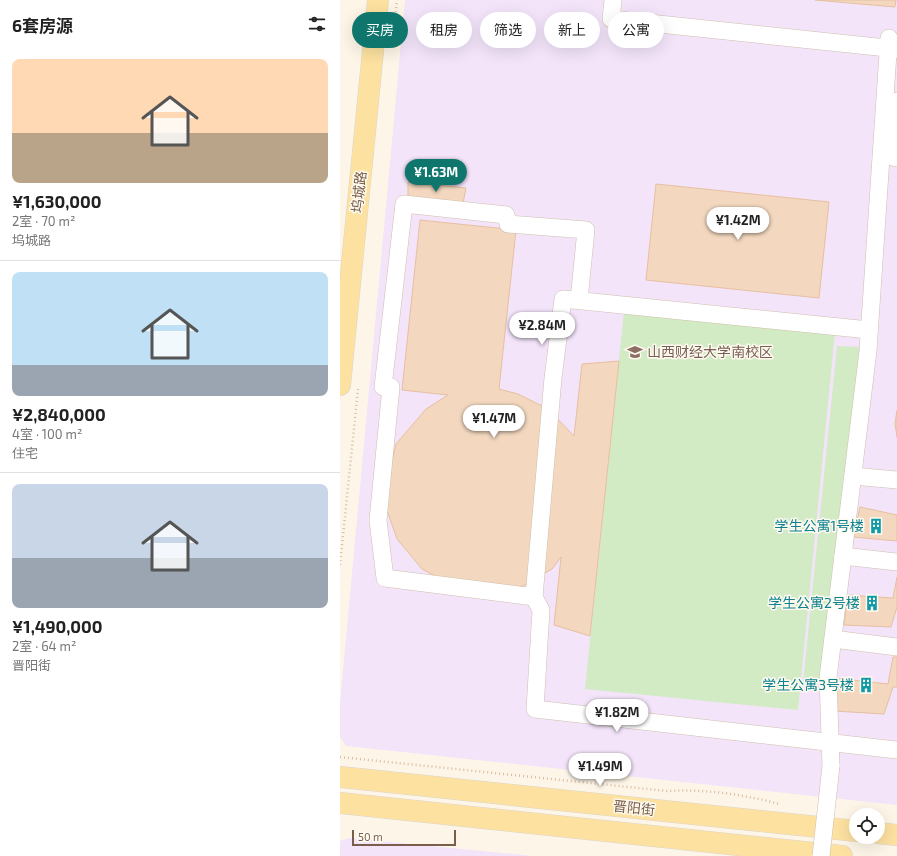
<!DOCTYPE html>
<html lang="zh">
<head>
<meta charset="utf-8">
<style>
	body { margin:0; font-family:"Exo 2","Noto Sans SC",sans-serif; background:#f6f6f6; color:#222; height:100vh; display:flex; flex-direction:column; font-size:15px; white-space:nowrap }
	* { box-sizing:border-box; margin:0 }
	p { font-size:13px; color:#767676 }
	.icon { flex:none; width:22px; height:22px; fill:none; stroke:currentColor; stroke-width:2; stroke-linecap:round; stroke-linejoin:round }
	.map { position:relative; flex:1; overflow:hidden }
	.details { display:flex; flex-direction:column; background:#fff; width:340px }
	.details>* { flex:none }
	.top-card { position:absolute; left:12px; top:12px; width:380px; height:36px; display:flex; gap:8px }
	.buttons { position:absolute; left:509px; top:808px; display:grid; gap:8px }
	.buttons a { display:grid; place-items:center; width:36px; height:36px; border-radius:50%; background:#fff; box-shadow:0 4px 16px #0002; font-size:20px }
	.scale { position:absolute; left:12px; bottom:10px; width:104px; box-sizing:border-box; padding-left:4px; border:2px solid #785e4b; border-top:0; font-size:11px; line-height:14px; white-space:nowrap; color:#785e4b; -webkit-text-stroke:3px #fffaef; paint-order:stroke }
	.price { position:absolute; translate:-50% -34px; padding:0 9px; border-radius:14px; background:#fff; color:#222; font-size:13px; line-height:26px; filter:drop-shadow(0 1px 2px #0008) }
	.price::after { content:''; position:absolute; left:50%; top:24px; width:12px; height:9px; margin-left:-6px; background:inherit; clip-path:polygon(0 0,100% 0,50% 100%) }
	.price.active { background:#0f766e; color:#fff }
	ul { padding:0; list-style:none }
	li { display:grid; align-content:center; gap:8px; height:212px; padding:0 12px }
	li+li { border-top:1px solid #e0e0e0 }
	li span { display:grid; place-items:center; height:124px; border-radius:8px; color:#555 }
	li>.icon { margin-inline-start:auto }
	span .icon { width:72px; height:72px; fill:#fffc; stroke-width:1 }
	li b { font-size:17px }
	h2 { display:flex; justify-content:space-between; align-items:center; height:48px; padding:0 12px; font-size:17px }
	.tag { padding:0 14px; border-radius:18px; background:#fff; box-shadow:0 4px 16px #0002; font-size:14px; line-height:36px }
	.tag.active { background:#0f766e; color:#fff }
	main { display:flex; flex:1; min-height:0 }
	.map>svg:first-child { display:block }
	.education { fill:#f3e4fa }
	.green { fill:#d2ebc5 }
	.building { fill:#f3d8bf; stroke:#e6bf9f }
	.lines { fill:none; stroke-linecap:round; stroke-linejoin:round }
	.minor-casing { stroke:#cfbfad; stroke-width:18 }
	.major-casing { stroke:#dcd5d0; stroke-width:22 }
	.path { stroke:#d9bba1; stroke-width:2.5; stroke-dasharray:1 3; stroke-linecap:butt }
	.minor { stroke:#fff; stroke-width:17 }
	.major { stroke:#fce1a0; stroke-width:21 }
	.minor-bridge-casing { stroke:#cfbfad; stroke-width:18; stroke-linecap:butt }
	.minor-bridge { stroke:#fff; stroke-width:17 }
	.labels { text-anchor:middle; stroke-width:3; stroke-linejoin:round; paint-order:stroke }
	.street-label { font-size:14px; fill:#785e4b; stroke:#fffaef }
	.education-label { font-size:14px; fill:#785e54; stroke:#fffaef; text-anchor:start }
	.culture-label { font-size:14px; fill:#0d838f; stroke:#fffaef; text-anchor:end }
</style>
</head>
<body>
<main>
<section class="details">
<h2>6套房源<svg class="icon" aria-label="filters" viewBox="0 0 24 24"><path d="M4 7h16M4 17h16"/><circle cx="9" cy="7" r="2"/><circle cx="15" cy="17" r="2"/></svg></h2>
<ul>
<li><span style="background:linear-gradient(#ffd9b3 60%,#b9a48a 0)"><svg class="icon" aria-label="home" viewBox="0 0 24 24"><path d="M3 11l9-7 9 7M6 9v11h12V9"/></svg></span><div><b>¥1,630,000</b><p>2室 · 70 m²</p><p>坞城路</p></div></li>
<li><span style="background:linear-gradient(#bfe0f5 75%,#9aa5b1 0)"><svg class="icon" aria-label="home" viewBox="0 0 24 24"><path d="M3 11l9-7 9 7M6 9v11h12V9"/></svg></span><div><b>¥2,840,000</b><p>4室 · 100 m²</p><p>住宅</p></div></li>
<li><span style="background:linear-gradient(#c9d6e8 60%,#9aa5b1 0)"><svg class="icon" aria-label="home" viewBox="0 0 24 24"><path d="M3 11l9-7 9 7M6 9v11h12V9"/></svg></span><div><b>¥1,490,000</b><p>2室 · 64 m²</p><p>晋阳街</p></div></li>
</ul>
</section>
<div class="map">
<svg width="557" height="856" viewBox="0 0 557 856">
	<rect width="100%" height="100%" fill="#fdf6e8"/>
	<g class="education">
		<path d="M65 0H557V805L6 746 0 737V703Z"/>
		<path d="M9 838 194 856H0V841Z"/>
	</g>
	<g class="green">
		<path d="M284 311 495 332 458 710 245 689Z"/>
		<path d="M497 346 521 347 482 683H463Z"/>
	</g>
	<g class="building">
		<path d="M475 0H556L555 7Z"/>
		<path d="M68 182 126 188 123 203 68 198Z"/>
		<path d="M316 184 489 202 479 298 306 280Z"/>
		<path d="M80 220 176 230 159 389 178 394 208 409 234 436 242 364 279 361 250 636 214 625 221 557 212 569 183 586 145 592 115 587 82 569 57 539 47 510 45 493 56 444 86 409 108 395 62 390Z"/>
		<path d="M557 410V437L555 424Z"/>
		<path d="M520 507 557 515V541L513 537Z"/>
		<path d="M557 577V607L551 627 504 625 508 595 553 598Z"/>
		<path d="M553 657H557V687H553L544 714 494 711V678L548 684Z"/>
	</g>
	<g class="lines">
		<g class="minor-casing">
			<g id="minor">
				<path d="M273 0 271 19 557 49"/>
				<path d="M557 101 552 157 557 158"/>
				<path d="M239 300 246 230 168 224 166 215 64 204 43 387H51L38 520 45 578 194 597 213 378 223 299 529 330"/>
				<path d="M513 476 557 480"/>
				<path d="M503 556 557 562"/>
				<path d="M194 597 201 610 195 709 557 750"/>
				<path d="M493 639 557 647"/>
				<path d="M491 766 488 678 528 351 549 38"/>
			</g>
		</g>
		<g class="major-casing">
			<g id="major">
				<path d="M0 385 38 0"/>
				<path d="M0 777 516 831"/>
				<path d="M0 803 502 856"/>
				<path d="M538 833 557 835"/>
			</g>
		</g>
		<g class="path">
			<path d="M55 20 57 0"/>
			<path d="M0 565 18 389"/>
			<path d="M0 757 327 791C365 789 402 794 439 804"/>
		</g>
		<use href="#minor" class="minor"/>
		<use href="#major" class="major"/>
		<g class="minor-bridge-casing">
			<path id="minor-bridge" d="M481 856 491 766"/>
		</g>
		<use href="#minor-bridge" class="minor-bridge"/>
	</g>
	<defs>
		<g id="university-bare" transform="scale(1.2)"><path d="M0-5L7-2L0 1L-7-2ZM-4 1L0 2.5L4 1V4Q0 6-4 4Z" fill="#8d6e63" stroke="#fffaef" stroke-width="2.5" paint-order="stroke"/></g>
		<g id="building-bare" transform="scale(1.2)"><path d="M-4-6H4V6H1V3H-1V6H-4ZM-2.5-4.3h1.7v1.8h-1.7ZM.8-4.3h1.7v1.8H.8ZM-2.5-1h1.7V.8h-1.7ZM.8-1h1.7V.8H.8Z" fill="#0f9aa8" stroke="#fffaef" stroke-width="2.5" paint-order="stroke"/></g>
	</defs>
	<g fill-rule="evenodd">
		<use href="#university-bare" x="295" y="352"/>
		<use href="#building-bare" x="536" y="526"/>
		<use href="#building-bare" x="532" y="603"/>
		<use href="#building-bare" x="526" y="685"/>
	</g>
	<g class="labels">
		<g class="street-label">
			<text transform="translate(19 192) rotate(-84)" y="5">坞城路</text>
			<text transform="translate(294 808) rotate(6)" y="5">晋阳街</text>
		</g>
		<g class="education-label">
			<text x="307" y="357">山西财经大学南校区</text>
		</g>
		<g class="culture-label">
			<text x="524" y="531">学生公寓1号楼</text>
			<text x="520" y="608">学生公寓2号楼</text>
			<text x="514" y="690">学生公寓3号楼</text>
		</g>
	</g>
</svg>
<div class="buttons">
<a><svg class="icon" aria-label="locate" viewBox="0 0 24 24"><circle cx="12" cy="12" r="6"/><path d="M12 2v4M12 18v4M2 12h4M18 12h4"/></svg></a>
</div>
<div class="scale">50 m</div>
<b class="price active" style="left:96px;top:193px">¥1.63M</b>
<b class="price" style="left:398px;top:241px">¥1.42M</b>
<b class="price" style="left:202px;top:346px">¥2.84M</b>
<b class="price" style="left:154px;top:439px">¥1.47M</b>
<b class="price" style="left:277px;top:733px">¥1.82M</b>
<b class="price" style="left:260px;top:787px">¥1.49M</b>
<div class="top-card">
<a class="tag active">买房</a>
<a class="tag">租房</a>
<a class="tag">筛选</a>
<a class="tag">新上</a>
<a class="tag">公寓</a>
</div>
</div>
</main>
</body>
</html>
